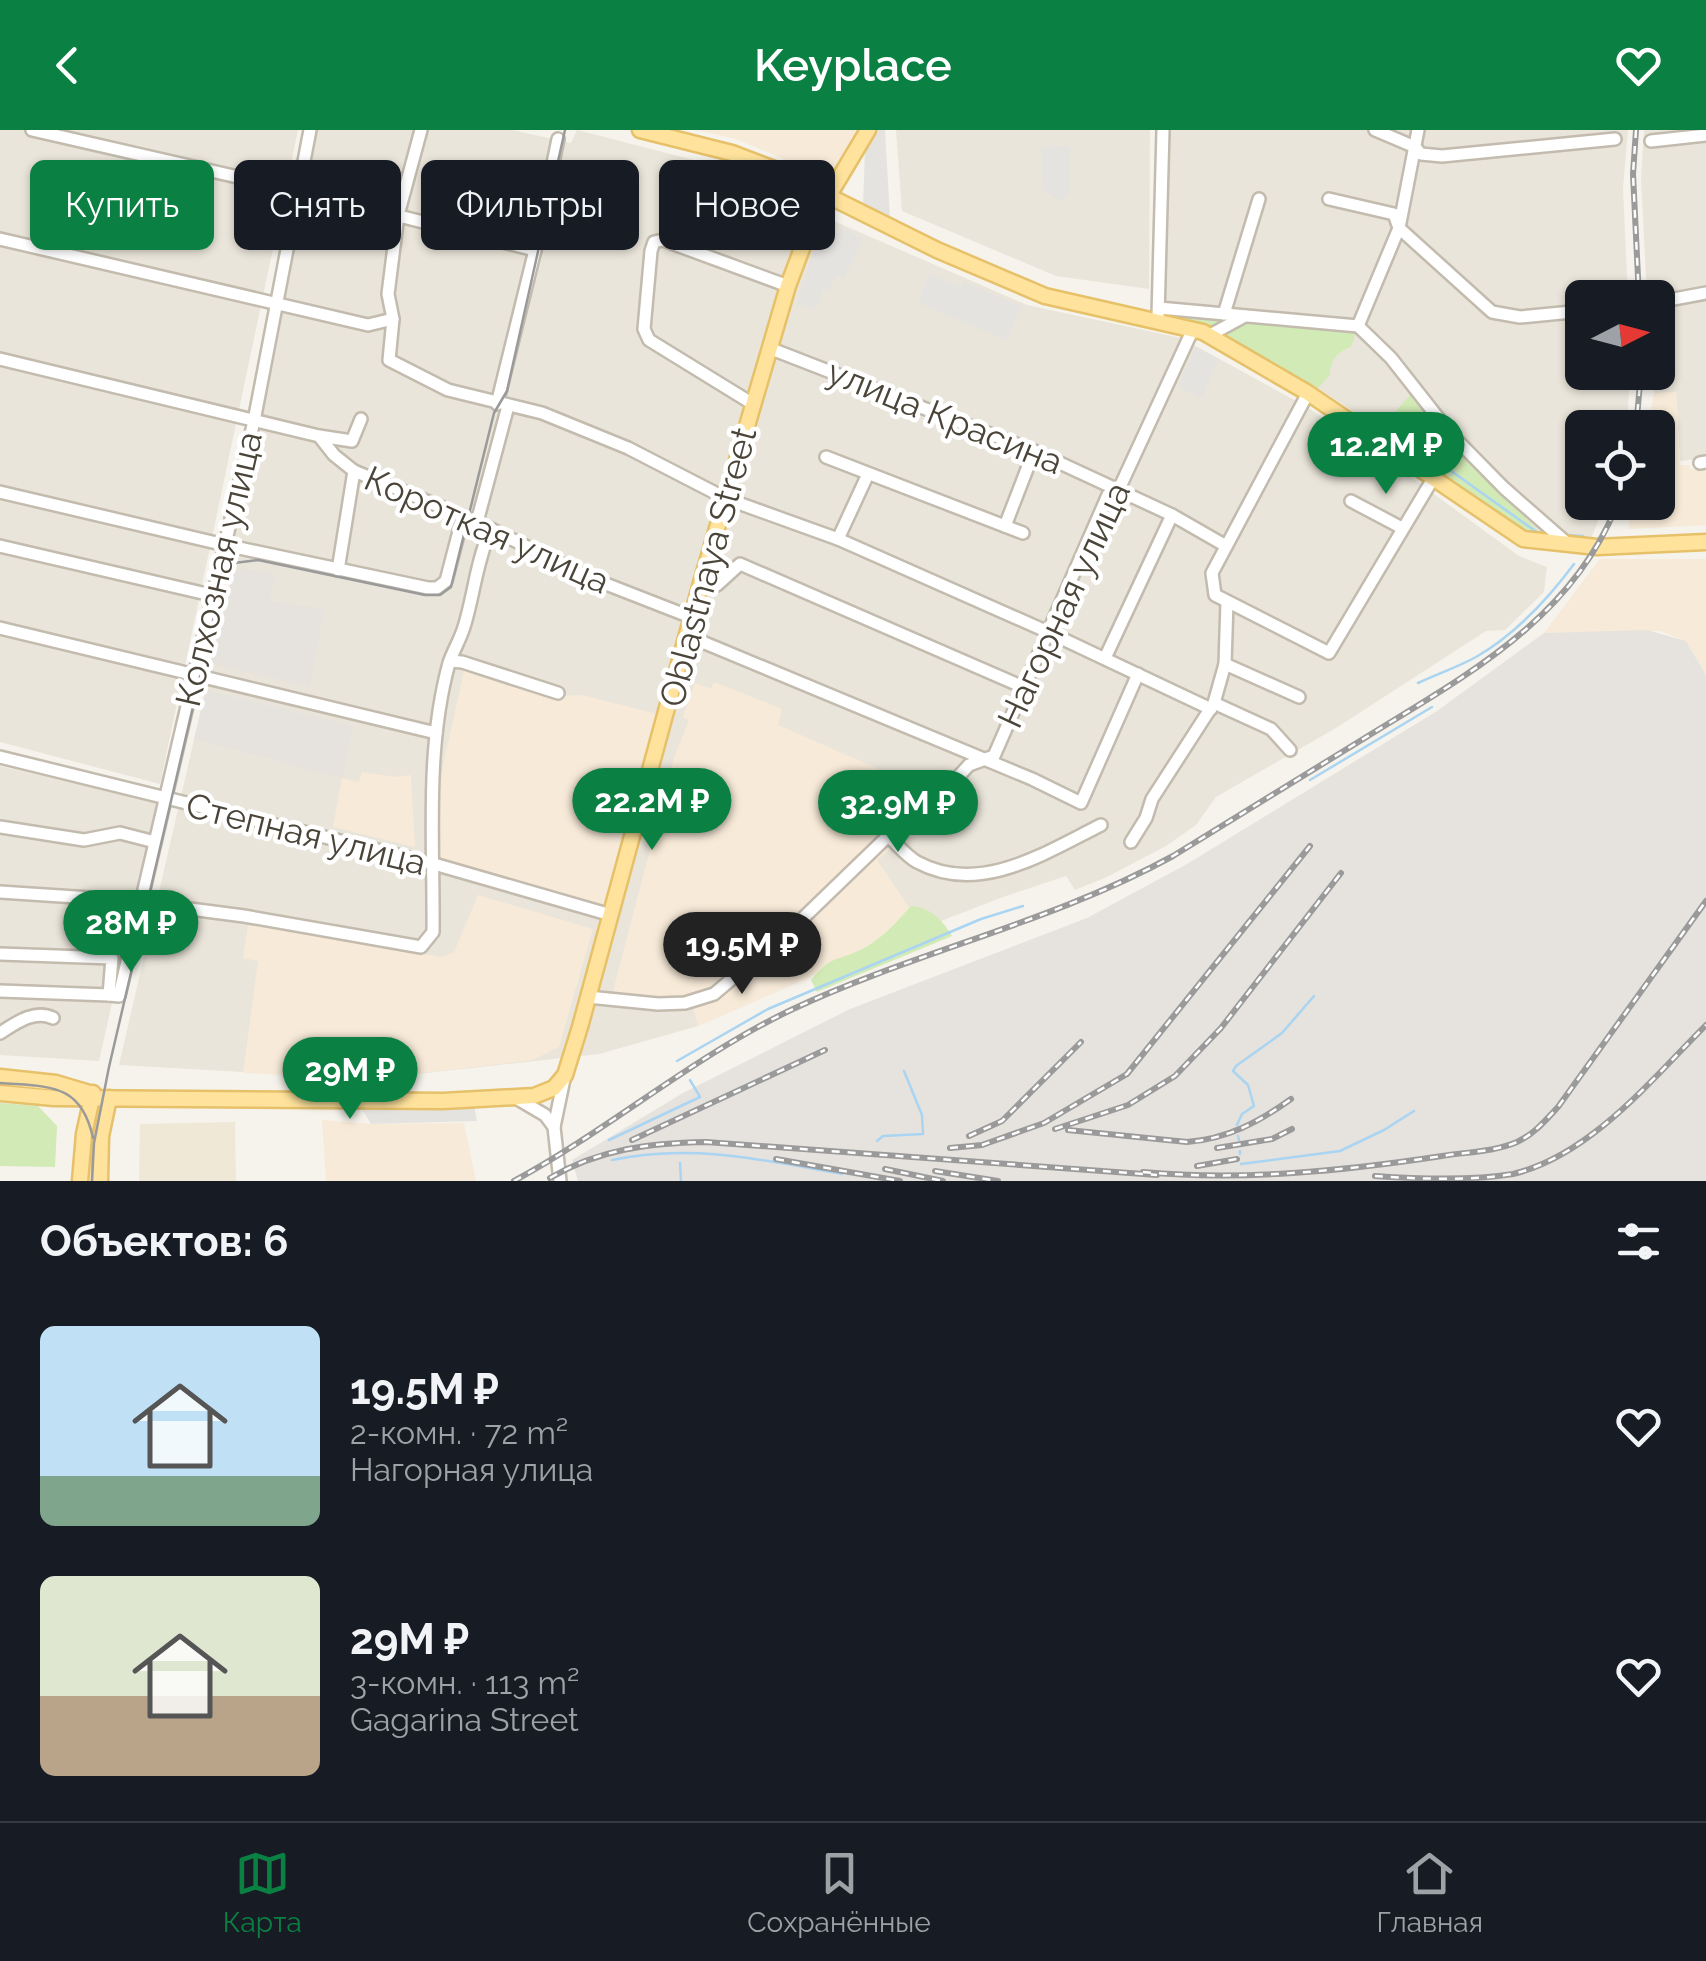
<!DOCTYPE html>
<html lang="ru">
<head>
<meta charset="utf-8">
<style>
	body { margin:0; font-family:Raleway,sans-serif; background:#20242c; color:#f1f3f6; height:100vh; display:flex; flex-direction:column; font-size:38px; white-space:nowrap }
	* { box-sizing:border-box; margin:0 }
	p { font-size:32px; color:#9ea1a6 }
	.icon { flex:none; width:55px; height:55px; fill:none; stroke:currentColor; stroke-width:2; stroke-linecap:round; stroke-linejoin:round }
	.map { position:relative; height:1051px; overflow:hidden }
	.details { display:flex; flex-direction:column; background:#171b24; flex:1 }
	.details>* { flex:none }
	.hud { position:absolute; left:30px; top:30px; width:1000px; height:90px; display:flex; gap:20px }
	.needle { width:65px; rotate:84deg }
	.tools { position:absolute; left:1565px; top:150px; display:grid; gap:20px }
	.tools a { display:grid; place-items:center; width:110px; height:110px; border-radius:15px; background:#171b24; box-shadow:0 2px 8px #0004; font-size:50px }
	.price { position:absolute; translate:-50% -85px; padding:0 22px; border-radius:35px; background:#0b8043; color:#fff; font-size:32px; line-height:65px; filter:drop-shadow(0 2px 5px #0008) }
	.price::after { content:''; position:absolute; left:50%; top:60px; width:30px; height:22px; margin-left:-15px; background:inherit; clip-path:polygon(0 0,100% 0,50% 100%) }
	.price.current { background:#222; color:#fff }
	ul { padding:0; list-style:none }
	li { display:flex; align-items:center; gap:30px; height:250px; padding:0 40px }
	li span { display:grid; place-items:center; flex:none; width:280px; height:200px; border-radius:15px; color:#555 }
	li>.icon { margin-inline-start:auto }
	span .icon { width:120px; height:120px; fill:#fffc; stroke-width:1 }
	li b { font-size:42px }
	h2 { display:flex; justify-content:space-between; align-items:center; height:120px; padding:0 40px; font-size:42px }
	.chip { padding:0 35px; border-radius:15px; background:#171b24; box-shadow:0 2px 8px #0004; font-size:35px; line-height:90px }
	.chip.current { background:#0b8043; color:#fff }
	header { display:flex; justify-content:space-between; align-items:center; height:130px; padding:0 40px; background:#0b8043; color:#fff; font-size:45px; font-weight:600 }
	.dock { display:flex; justify-content:space-around; align-items:center; height:140px; border-top:2px solid #363941; background:#171b24; font-size:28px; color:#9ea1a6 }
	.dock a { display:grid; justify-items:center; gap:5px }
	.dock .current { color:#0b8043 }
	.map>svg:first-child { display:block }
	.residential { fill:#eae5da }
	.commercial { fill:#f7ead8 }
	.industrial { fill:#e6e2dd }
	.education { fill:#efe8d6 }
	.green { fill:#d2eab5 }
	.parking { fill:#e5e3e0 }
	.lines { fill:none; stroke-linecap:round; stroke-linejoin:round }
	.stream { stroke:#a9d4f2; stroke-width:2.5 }
	.minor-casing { stroke:#c2bbae; stroke-width:16 }
	.major-casing { stroke:#e6c16a; stroke-width:19 }
	.minor { stroke:#fff; stroke-width:11 }
	.major { stroke:#ffe39c; stroke-width:14 }
	.tram { stroke:#9a9a9a; stroke-width:2.5 }
	.rail-casing { stroke:#9a9a9a; stroke-width:6 }
	.rail { stroke:#fff; stroke-width:2.5; stroke-dasharray:8; stroke-linecap:butt }
	.labels { text-anchor:middle; stroke-width:9; stroke-linejoin:round; paint-order:stroke }
	.street-label { font-size:35px; fill:#4b4439; stroke:#fff }
</style>
</head>
<body>
<header><svg class="icon" aria-label="back" viewBox="0 0 24 24"><path d="M15 5l-7 7 7 7"/></svg>Keyplace<svg class="icon" aria-label="heart" viewBox="0 0 24 24"><path d="M12 20l-8-8c-3-5 5-10 8-4 3-6 11-1 8 4z"/></svg></header>
<div class="map">
<svg width="1706" height="1051" viewBox="0 0 1706 1051">
	<rect width="100%" height="100%" fill="#f6f3ec"/>
	<g class="residential">
		<path d="M0 0H298L160 654 0 612Z"/>
		<path d="M315 0H512L571 13 577 0 764 48 804 78 1027 175 1181 208 1307 277 1409 346 1519 426 1547 437 1544 462 1505 500 1486 501 1336 598 1216 667 1196 695 1166 716 1107 747 1075 760 1066 746 1003 767 923 798 698 896 599 924 370 949 119 935 236 428 234 412Z"/>
		<path d="M896 0H1150L1149 159 1056 146 902 81Z"/>
		<path d="M1166 0H1628L1623 59 1628 167 1582 168V242L1630 243 1627 297 1582 298V372L1605 373 1591 409H1546L1318 258 1163 178Z"/>
		<path d="M1644 0H1706V328L1680 331 1676 262 1654 263 1653 243 1658 242V168L1647 167 1641 50Z"/>
		<path d="M0 636 157 673 99 931 0 925Z"/>
	</g>
	<g class="commercial">
		<path d="M696 0H860L832 49 736 9Z"/>
		<path d="M1676 262 1680 335H1689L1690 339 1706 338V395L1628 399 1633 373 1658 372V298L1648 297 1654 263Z"/>
		<path d="M1600 429H1706V545L1686 511 1660 501 1544 503Z"/>
		<path d="M465 536 553 566 581 565 661 585 609 778 437 727 438 659Z"/>
		<path d="M714 552 782 579 778 595 947 669 877 730 923 798 698 896 690 867 670 870 613 861 674 628 689 590 683 587 695 553 711 559Z"/>
		<path d="M362 642 395 647 411 645 415 717 333 697 342 648 359 652Z"/>
		<path d="M478 765 593 799 559 917 533 930 370 949 243 943 258 831 243 828 248 795 442 827 454 822Z"/>
		<path d="M322 990 371 994 464 993 476 1051H326Z"/>
	</g>
	<g class="industrial">
		<path d="M241 438 275 444 270 471 324 479 310 557 210 533 233 444Z"/>
		<path d="M1647 500 1686 511 1706 545V1051H578L572 1030 683 963 850 879 1087 788 1187 734 1437 581 1544 503Z"/>
		<path d="M206 560 353 596 342 648 194 609Z"/>
	</g>
	<path class="education" d="M235 992 236 1051H139L140 994Z"/>
	<g class="green">
		<path d="M1174 182 1358 197 1351 217C1337 222 1330 230 1330 245L1318 258Z"/>
		<path d="M1413 262 1477 339 1546 409C1499 404 1420 329 1380 298Z"/>
		<path d="M911 776C930 777 943 790 952 806L817 862 811 850C833 824 833 833 860 820 880 811 897 792 911 776Z"/>
		<path d="M0 973 38 976 57 996 55 1037 0 1036Z"/>
	</g>
	<g class="parking">
		<path d="M876 0H885L890 87 863 75 865 20Z"/>
		<path d="M1069 16 1070 61 1062 72 1043 60 1041 17Z"/>
		<path d="M841 97 863 109 844 148 837 145 829 161 823 159 816 180 797 173 819 104 834 111Z"/>
		<path d="M929 144 961 157 964 152 1021 176 1007 210 918 173Z"/>
		<path d="M1196 217 1219 229 1201 268 1178 256Z"/>
		<path d="M359 974 474 975 477 991 371 994Z"/>
	</g>
	<g class="lines">
		<g class="stream">
			<path d="M1440 326 1447 338 1538 403H1546"/>
			<path d="M1567 405 1583 406"/>
			<path d="M1418 553C1437 544 1458 537 1476 527 1514 505 1548 469 1574 434"/>
			<path d="M1310 650 1432 577"/>
			<path d="M677 931 768 879 981 789 1023 776"/>
			<path d="M1237 995 1242 984 1254 976 1248 955 1233 941 1236 936 1282 903 1314 866"/>
			<path d="M1238 1006 1239 1010"/>
			<path d="M609 1010 700 967 690 950"/>
			<path d="M877 1011 883 1006 923 1004 922 985 904 941"/>
			<path d="M1240 1021V1024"/>
			<path d="M612 1030C692 1013 763 1030 842 1044"/>
			<path d="M680 1033 681 1051"/>
			<path d="M1241 1034 1340 1021 1384 1000 1414 981"/>
		</g>
		<g class="minor-casing">
			<g id="minor">
				<path d="M32 0 299 61 535 120"/>
				<path d="M421 0 398 85 388 164 393 189 389 230 448 260 542 283 628 318 727 369 838 409 1048 502 1211 579"/>
				<path d="M1375 0 1415 17 1421 24 1442 26 1615 9"/>
				<path d="M1651 11 1706 5"/>
				<path d="M1329 69 1394 84 1399 98 1492 182 1520 187 1582 181"/>
				<path d="M0 109 368 195 393 189"/>
				<path d="M1658 172 1706 163"/>
				<path d="M1159 178 1358 196 1391 228 1450 303 1504 358 1569 415"/>
				<path d="M1224 184 1259 69"/>
				<path d="M1158 186 1163 0"/>
				<path d="M1358 196 1399 98 1418 0"/>
				<path d="M1210 205 1245 186"/>
				<path d="M769 218 1034 321 1172 385 1226 416"/>
				<path d="M0 229 319 306 334 325 354 341 477 392 588 447 693 488"/>
				<path d="M1308 263 1212 443 1215 465 1329 523 1434 347"/>
				<path d="M497 274 535 120 558 9"/>
				<path d="M753 274 649 210 644 199 651 121 654 112 663 110 788 156"/>
				<path d="M319 306 352 311 361 289"/>
				<path d="M826 327 1023 403"/>
				<path d="M1700 333 1706 332"/>
				<path d="M0 362 225 415 428 458H437L446 451 463 386"/>
				<path d="M1351 371 1402 398"/>
				<path d="M477 392 508 276"/>
				<path d="M1005 396 1034 321"/>
				<path d="M838 409 868 344"/>
				<path d="M0 416 211 465"/>
				<path d="M338 440 354 341"/>
				<path d="M701 453 717 455 740 434 1023 557"/>
				<path d="M0 498 436 603"/>
				<path d="M688 506 1032 649 1081 673 1138 544"/>
				<path d="M1105 528 1172 385"/>
				<path d="M450 531 462 532 558 563"/>
				<path d="M1225 534 1299 567"/>
				<path d="M1214 573 1271 599 1290 620"/>
				<path d="M0 627 434 734 611 785"/>
				<path d="M0 697 84 710 120 703 155 712"/>
				<path d="M888 706C897 714 906 726 917 732 979 766 1045 723 1101 695"/>
				<path d="M1131 712 1146 688 1152 669 1214 573 1225 534 1227 472"/>
				<path d="M0 762 121 770 244 786 421 817 433 802C434 712 425 621 449 533 453 521 460 510 464 497 474 465 476 433 490 401"/>
				<path d="M0 824 112 828 109 865 0 861"/>
				<path d="M109 865 119 866 254 291 310 0"/>
				<path d="M588 867 658 874 685 873 714 864 799 792 888 706 947 659 969 635 994 626 1108 365 1119 359 1193 199"/>
				<path d="M0 903C16 893 34 879 53 888"/>
				<path d="M516 968 545 985 554 997"/>
				<path d="M560 1051 554 997 564 949"/>
			</g>
		</g>
		<g class="major-casing">
			<g id="major">
				<path d="M640 0 732 23 774 39 937 120 1045 166 1203 202 1308 263 1523 409 1597 417 1706 412"/>
				<path d="M0 947 56 953 93 964"/>
				<path d="M0 963 54 968 443 971 534 966 554 958 565 945 580 897 701 453 788 156 810 97 868 0"/>
				<path d="M80 1051 84 1004 93 963"/>
				<path d="M100 1051 101 1006 109 968"/>
			</g>
		</g>
		<use href="#minor" class="minor"/>
		<use href="#major" class="major"/>
		<g class="tram">
			<path d="M0 953C48 957 81 952 93 1008"/>
			<path d="M92 1051 94 1013 109 937 223 448 234 433 258 430 425 465H440L451 457 494 283 507 261 565 0"/>
		</g>
		<g class="rail-casing">
			<g id="rail">
				<path d="M1636 0 1633 44 1639 168"/>
				<path d="M1636 298 1641 242"/>
				<path d="M1055 999 1128 975 1175 946 1221 898 1341 743"/>
				<path d="M1068 1000 1187 1012C1227 1009 1259 992 1291 969"/>
				<path d="M969 1006 1002 991 1081 912"/>
				<path d="M632 1010 825 920"/>
				<path d="M950 1018 982 1015 1044 993 1127 944 1310 716"/>
				<path d="M1217 1018 1272 1009 1292 999"/>
				<path d="M776 1029 900 1051"/>
				<path d="M1197 1036 1237 1029"/>
				<path d="M885 1039 943 1051"/>
				<path d="M935 1041 998 1051"/>
				<path d="M1143 1042C1243 1051 1343 1041 1442 1026 1466 1022 1494 1022 1517 1012 1534 1004 1545 991 1558 977L1706 771"/>
				<path d="M1375 1046C1419 1049 1470 1051 1513 1044 1591 1025 1652 949 1706 895"/>
				<path d="M550 1048C599 1019 650 1013 706 1012L1157 1045"/>
				<path d="M514 1051C610 999 694 926 793 879 917 821 1053 792 1173 726 1238 686 1303 646 1368 606 1467 545 1574 488 1618 372"/>
			</g>
		</g>
		<use href="#rail" class="rail"/>
	</g>
	<g class="labels">
		<g class="street-label">
			<text transform="translate(945 287) rotate(22)" y="12">улица Красина</text>
			<text transform="translate(487 400) rotate(24)" y="12">Короткая улица</text>
			<text transform="translate(708 437) rotate(-75)" y="12">Oblastnaya Street</text>
			<text transform="translate(219 439) rotate(-77)" y="12">Колхозная улица</text>
			<text transform="translate(1064 475) rotate(-65)" y="12">Нагорная улица</text>
			<text transform="translate(306 704) rotate(14)" y="12">Степная улица</text>
		</g>
	</g>
</svg>
<div class="tools">
<a><svg class="needle" viewBox="-14 -14 28 28"><path d="M0-13l5 13h-10z" fill="#e53935"/><path d="M0 13l5-13h-10z" fill="#9ea1a6"/></svg></a>
<a><svg class="icon" aria-label="locate" viewBox="0 0 24 24"><circle cx="12" cy="12" r="6"/><path d="M12 2v4M12 18v4M2 12h4M18 12h4"/></svg></a>
</div>
<b class="price" style="left:1386px;top:367px">12.2M ₽</b>
<b class="price" style="left:652px;top:723px">22.2M ₽</b>
<b class="price" style="left:898px;top:725px">32.9M ₽</b>
<b class="price" style="left:131px;top:845px">28M ₽</b>
<b class="price current" style="left:742px;top:867px">19.5M ₽</b>
<b class="price" style="left:350px;top:992px">29M ₽</b>
<div class="hud">
<a class="chip current">Купить</a>
<a class="chip">Снять</a>
<a class="chip">Фильтры</a>
<a class="chip">Новое</a>
</div>
</div>
<section class="details">
<h2>Объектов: 6<svg class="icon" aria-label="filters" viewBox="0 0 24 24"><path d="M4 7h16M4 17h16"/><circle cx="9" cy="7" r="2"/><circle cx="15" cy="17" r="2"/></svg></h2>
<ul>
<li><span style="background:linear-gradient(#bfe0f5 75%,#7fa58c 0)"><svg class="icon" aria-label="home" viewBox="0 0 24 24"><path d="M3 11l9-7 9 7M6 9v11h12V9"/></svg></span><div><b>19.5M ₽</b><p>2-комн. · 72 m²</p><p>Нагорная улица</p></div><svg class="icon" aria-label="heart" viewBox="0 0 24 24"><path d="M12 20l-8-8c-3-5 5-10 8-4 3-6 11-1 8 4z"/></svg></li>
<li><span style="background:linear-gradient(#dfe7d0 60%,#b9a48a 0)"><svg class="icon" aria-label="home" viewBox="0 0 24 24"><path d="M3 11l9-7 9 7M6 9v11h12V9"/></svg></span><div><b>29M ₽</b><p>3-комн. · 113 m²</p><p>Gagarina Street</p></div><svg class="icon" aria-label="heart" viewBox="0 0 24 24"><path d="M12 20l-8-8c-3-5 5-10 8-4 3-6 11-1 8 4z"/></svg></li>
</ul>
</section>
<nav class="dock">
<a class="current"><svg class="icon" aria-label="map" viewBox="0 0 24 24"><path d="M3 6l6-2 6 2 6-2v14l-6 2-6-2-6 2zM9 4v14M15 6v14"/></svg>Карта</a>
<a><svg class="icon" aria-label="saved" viewBox="0 0 24 24"><path d="M7 4h10v16l-5-4-5 4z"/></svg>Сохранённые</a>
<a><svg class="icon" aria-label="home" viewBox="0 0 24 24"><path d="M3 11l9-7 9 7M6 9v11h12V9"/></svg>Главная</a>
</nav>
</body>
</html>
